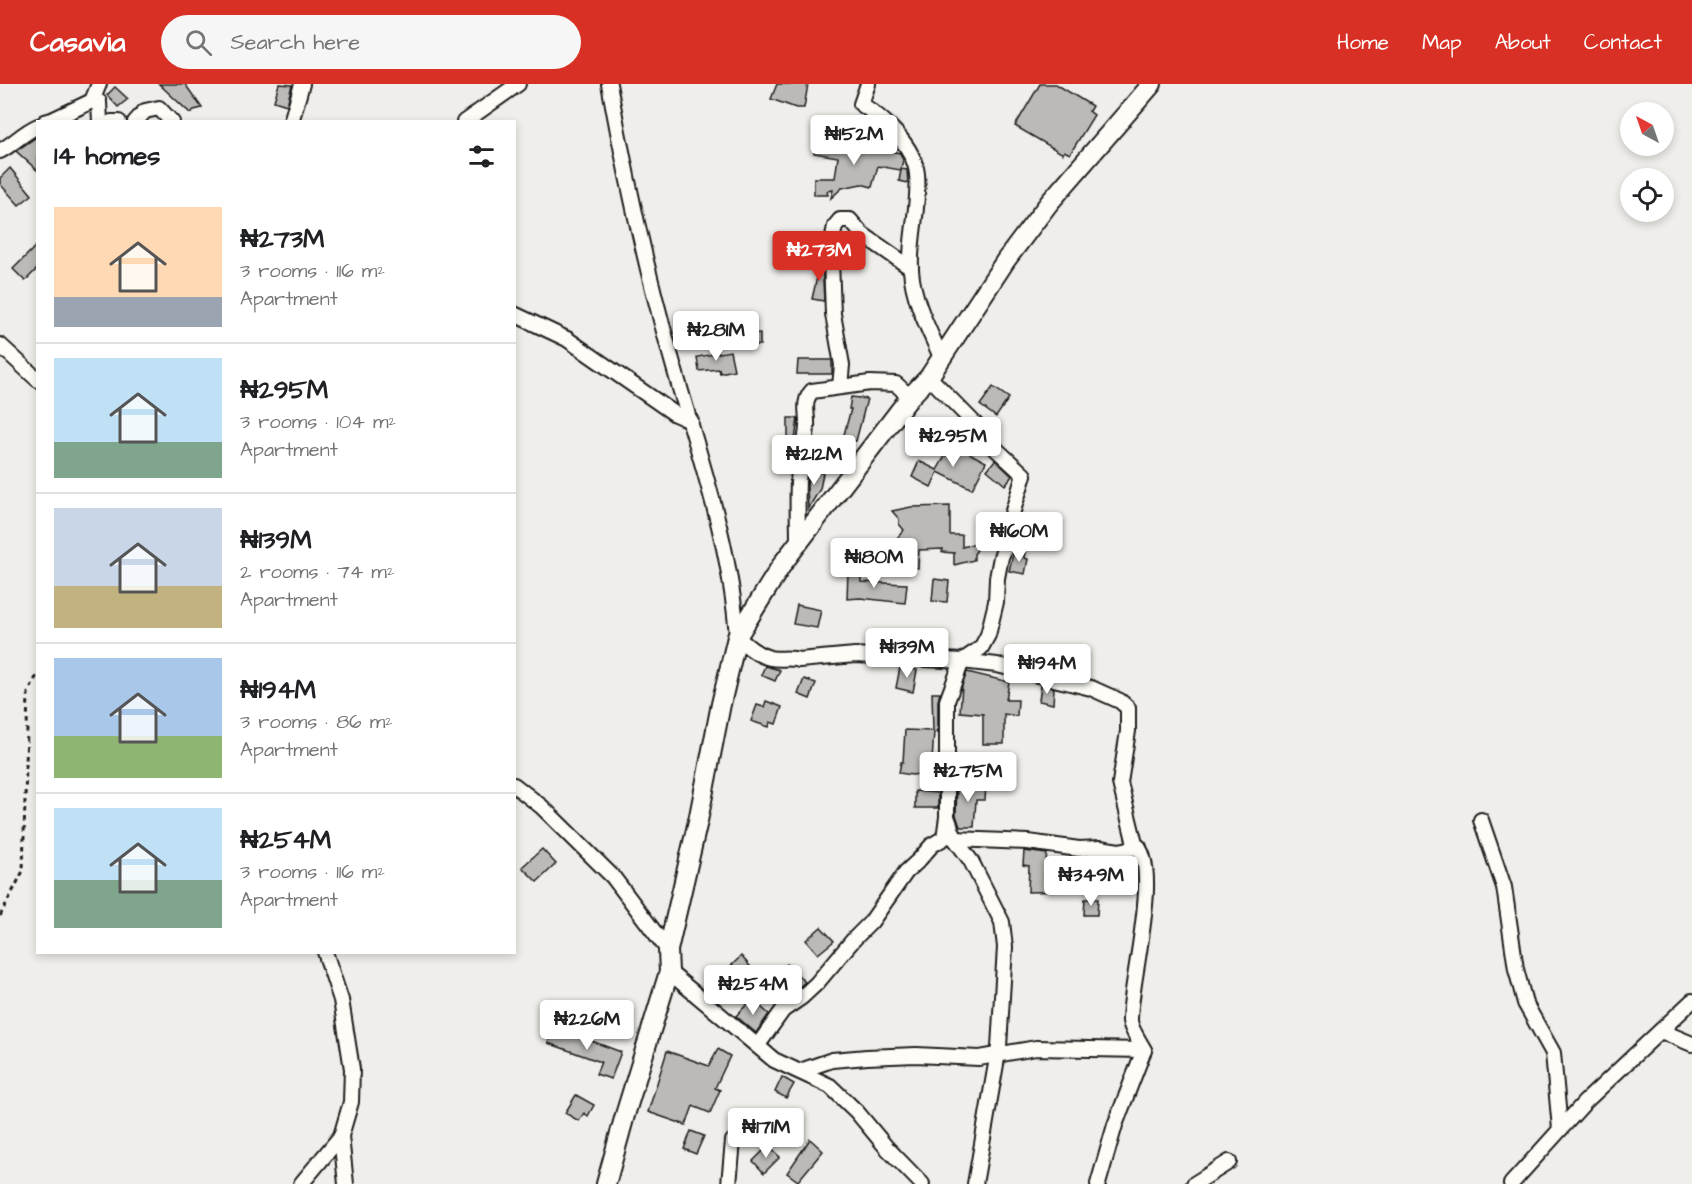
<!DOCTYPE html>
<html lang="en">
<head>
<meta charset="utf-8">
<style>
	body { margin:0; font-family:"Architects Daughter",sans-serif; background:#f6f6f6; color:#202124; height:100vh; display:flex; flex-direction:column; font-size:22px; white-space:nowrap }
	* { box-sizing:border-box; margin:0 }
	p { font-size:20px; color:#757577 }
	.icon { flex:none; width:33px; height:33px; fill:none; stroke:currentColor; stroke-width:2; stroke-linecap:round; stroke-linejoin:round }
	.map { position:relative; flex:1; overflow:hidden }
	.side { position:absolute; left:36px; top:36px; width:480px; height:834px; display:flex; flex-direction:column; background:#fff; border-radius:0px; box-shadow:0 3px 9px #0003 }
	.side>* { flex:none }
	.needle { width:39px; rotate:320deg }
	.tools { position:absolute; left:1620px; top:18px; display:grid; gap:12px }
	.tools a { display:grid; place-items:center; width:54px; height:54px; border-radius:50%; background:#fff; box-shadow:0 3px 9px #0003; font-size:30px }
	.price { position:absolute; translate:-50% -51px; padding:0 14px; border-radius:6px; background:#fff; color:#222; font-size:20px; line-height:39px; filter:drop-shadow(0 2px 3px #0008) }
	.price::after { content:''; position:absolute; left:50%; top:36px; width:18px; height:14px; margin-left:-9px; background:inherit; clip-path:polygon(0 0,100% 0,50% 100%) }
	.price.current { background:#d93025; color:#fff }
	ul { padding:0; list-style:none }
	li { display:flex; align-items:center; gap:18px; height:150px; padding:0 18px }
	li+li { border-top:2px solid #e0e0e0 }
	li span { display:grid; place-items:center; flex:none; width:168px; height:120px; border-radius:0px; color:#555 }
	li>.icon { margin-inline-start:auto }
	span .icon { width:72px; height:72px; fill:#fffc; stroke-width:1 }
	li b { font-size:26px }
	h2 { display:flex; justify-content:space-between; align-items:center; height:72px; padding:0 18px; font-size:26px }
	header { display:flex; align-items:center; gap:36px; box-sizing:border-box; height:84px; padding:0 30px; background:#d93025; color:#fff }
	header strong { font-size:28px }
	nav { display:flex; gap:33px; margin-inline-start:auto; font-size:21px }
	.search { width:420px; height:54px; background:#f6f6f6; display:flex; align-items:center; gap:15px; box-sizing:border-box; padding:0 21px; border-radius:33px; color:#757577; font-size:22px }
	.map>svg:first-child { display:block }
	.building { fill:#bbbab6; stroke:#1c1c1c; stroke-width:1.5 }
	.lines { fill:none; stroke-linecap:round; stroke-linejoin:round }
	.street-casing { stroke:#1c1c1c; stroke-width:18 }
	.secondary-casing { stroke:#1c1c1c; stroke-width:22 }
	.path { stroke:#1c1c1c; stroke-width:3; stroke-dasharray:4.5 4.5; stroke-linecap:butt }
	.street { stroke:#fdfcf7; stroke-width:14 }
	.secondary { stroke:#fdfcf7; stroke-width:18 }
</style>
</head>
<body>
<header>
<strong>Casavia</strong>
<div class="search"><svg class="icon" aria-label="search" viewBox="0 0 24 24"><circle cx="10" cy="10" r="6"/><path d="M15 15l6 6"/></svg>Search here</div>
<nav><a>Home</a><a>Map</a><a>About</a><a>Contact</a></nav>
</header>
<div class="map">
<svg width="1692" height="1100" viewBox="0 0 1692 1100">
	<rect width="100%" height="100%" fill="#f0eeea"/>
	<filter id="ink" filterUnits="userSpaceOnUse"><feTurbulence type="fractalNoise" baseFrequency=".0167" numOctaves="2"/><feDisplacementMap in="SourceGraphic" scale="12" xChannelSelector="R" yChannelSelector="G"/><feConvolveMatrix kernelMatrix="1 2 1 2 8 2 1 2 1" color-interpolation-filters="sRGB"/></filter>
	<g filter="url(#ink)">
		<g class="building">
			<path d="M159 0H185L202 24 194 26 190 29Z"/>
			<path d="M279 0 292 1 287 21 274 17Z"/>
			<path d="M777 0H808L804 24H796L771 15Z"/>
			<path d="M1040 0H1056L1092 22 1089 27 1094 31 1070 70 1064 67 1063 70 1015 42Z"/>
			<path d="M115 3 128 15 118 23 107 11Z"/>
			<path d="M38 52V87L16 67Z"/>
			<path d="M816 54 853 59V62L879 68 880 65 900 69 903 76 901 85 907 86 908 99 899 97 901 86 878 82 872 103 861 100 842 104 831 114 833 106 827 107 828 111H814V94H835L838 73 814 69Z"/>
			<path d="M10 84 32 111 19 121 0 100V94Z"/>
			<path d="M38 160V184L25 197 13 185Z"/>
			<path d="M822 171V176L824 217 812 215 818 189 817 172Z"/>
			<path d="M760 249V261L740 262 739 251Z"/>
			<path d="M730 267 734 286 720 289 719 285 699 287 697 273Z"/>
			<path d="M798 276H832V290H797Z"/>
			<path d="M993 303 1009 314 996 333 980 321Z"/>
			<path d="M851 313 867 315 856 357 843 354 851 325H849Z"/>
			<path d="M788 334H798L793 371H788Z"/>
			<path d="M952 360 986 378 972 405 938 388 931 403 912 393 919 377 937 386Z"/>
			<path d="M995 376 1012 392 1005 401 987 386Z"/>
			<path d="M810 387 823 389 820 405 808 425 807 401Z"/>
			<path d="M950 422V451H962V463L983 458 974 470V476L954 481V469L942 468 943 465 919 466 918 484 905 483 906 472H892L897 454 904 446 899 440V435L892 427 911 423Z"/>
			<path d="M1014 466 1025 468 1024 474 1028 475 1025 490 1009 487Z"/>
			<path d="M848 486H861V498L907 500 905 519 860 514 847 515Z"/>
			<path d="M934 495 949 497 947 518 932 517Z"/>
			<path d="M797 521 821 526 817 544 793 540Z"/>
			<path d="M765 582 780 586 775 597 761 591Z"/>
			<path d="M900 583 917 586 913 608 896 604Z"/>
			<path d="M967 588 1009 598 1006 616H1018L1017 632 1004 630V660H983V630L960 628 962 602Z"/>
			<path d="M804 595 816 599 810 615 798 610Z"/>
			<path d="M1041 601 1054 604 1053 620 1039 617Z"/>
			<path d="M932 609H940L938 617V648H934L932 677 936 678 935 688 912 691 899 689 901 678H903L905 646 933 647Z"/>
			<path d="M766 617 782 623 776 640 770 638 769 643 751 637 757 621 764 623Z"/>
			<path d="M957 699 986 701 985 716H976L974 743H960L956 731Z"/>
			<path d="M915 707 938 709V724H915Z"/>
			<path d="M542 765 556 780 537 798 522 783Z"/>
			<path d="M1024 767 1047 770 1044 792H1075V807L1028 808 1029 782 1023 781Z"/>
			<path d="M1085 815H1098L1097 831H1084Z"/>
			<path d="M821 843 834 857 818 870 806 856Z"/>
			<path d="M741 872 750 882 748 884 771 899 759 917 726 887Z"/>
			<path d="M787 880 805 898 793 908 775 891Z"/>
			<path d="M752 915 769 930 756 949 736 932Z"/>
			<path d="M554 943 621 968 611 995 596 990 601 978 548 959Z"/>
			<path d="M718 965 730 972 715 1004 720 1006 710 1029 693 1022 686 1041 648 1028 667 967 709 982Z"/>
			<path d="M782 993 794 1000 786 1014 775 1008Z"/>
			<path d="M576 1011 594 1021 588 1032 584 1029 579 1037 565 1029Z"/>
			<path d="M691 1047 704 1052 696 1070 684 1065Z"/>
			<path d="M810 1055 823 1067 798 1097 787 1089Z"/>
			<path d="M768 1062 780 1073 764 1089 753 1077Z"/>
		</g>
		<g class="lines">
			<g class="street-casing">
				<g id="street">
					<path d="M609 0C625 88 644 176 668 262 694 358 730 452 737 553 747 562 757 571 770 574 780 576 789 573 799 576L855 571 962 577 997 581 1091 604 1120 617 1128 624V647L1120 699 1135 760C1163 781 1129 902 1130 937 1131 946 1140 958 1144 966L1115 1041 1098 1100"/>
					<path d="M868 0 861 20C883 34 914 61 917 90 920 122 909 154 911 186 913 216 929 246 941 273"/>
					<path d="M92 17 99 18 100 38"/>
					<path d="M45 38 52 36 92 17 99 0"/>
					<path d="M111 38H119"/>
					<path d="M135 38 145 27 159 24 172 38"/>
					<path d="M291 38 302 0"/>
					<path d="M464 38 518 0"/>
					<path d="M0 67C14 60 22 49 38 42"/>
					<path d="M514 230 567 255 675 330 691 337"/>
					<path d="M0 261 38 296"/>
					<path d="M840 303 842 281 833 230 831 176 832 157 835 142 840 136H850L862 150 911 184"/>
					<path d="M798 459C798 439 797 418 798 398 799 379 806 361 807 343 808 330 802 318 812 307L870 299 896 300 910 313"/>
					<path d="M514 701 542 723 613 793 668 866"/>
					<path d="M948 735 955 755 971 777 1002 838 1005 863 999 963 975 1100"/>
					<path d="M1481 736 1504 803 1516 885 1525 919 1553 969 1560 1045"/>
					<path d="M955 755 1028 758 1079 765 1100 764 1119 767 1139 763"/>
					<path d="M325 868 341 916 352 985 351 1018 341 1052 346 1100"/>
					<path d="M669 888 774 976 830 1002 857 1028 886 1063 922 1100"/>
					<path d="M1661 947 1692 960"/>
					<path d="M758 961 783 926 802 913 817 899 854 855 871 838 906 788 918 777 932 761 944 754 947 733V617L962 577 981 564 988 551 996 518 997 494 1001 473 1007 459 1012 430 1024 391 996 365 980 345 929 293"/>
					<path d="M800 987 832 976 867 973 916 971 979 974 1036 964 1144 966"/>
					<path d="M301 1100 341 1052"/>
					<path d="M729 1100 733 1057"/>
					<path d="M1194 1100 1229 1078"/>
					<path d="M1511 1100 1585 1018 1692 917"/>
				</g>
			</g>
			<g class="secondary-casing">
				<path id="secondary" d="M606 1100 625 1031 669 888 668 866 698 737 721 620 737 553 783 479 910 313 929 293 1006 176 1049 119 1152 0"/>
			</g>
			<path class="path" d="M0 832 23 787 28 609 38 589"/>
			<use href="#street" class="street"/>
			<use href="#secondary" class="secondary"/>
		</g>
	</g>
</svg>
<div class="tools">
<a><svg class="needle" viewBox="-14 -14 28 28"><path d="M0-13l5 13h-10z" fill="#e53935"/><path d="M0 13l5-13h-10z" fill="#757577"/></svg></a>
<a><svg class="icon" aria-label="locate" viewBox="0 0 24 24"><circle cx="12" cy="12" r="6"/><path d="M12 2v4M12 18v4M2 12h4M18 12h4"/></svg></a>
</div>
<b class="price" style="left:854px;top:82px">₦152M</b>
<b class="price current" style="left:819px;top:198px">₦273M</b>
<b class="price" style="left:716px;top:278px">₦281M</b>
<b class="price" style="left:953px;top:384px">₦295M</b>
<b class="price" style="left:814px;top:402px">₦212M</b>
<b class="price" style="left:1019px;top:479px">₦160M</b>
<b class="price" style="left:874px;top:505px">₦180M</b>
<b class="price" style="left:907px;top:595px">₦139M</b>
<b class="price" style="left:1047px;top:611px">₦194M</b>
<b class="price" style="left:968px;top:719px">₦275M</b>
<b class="price" style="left:1091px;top:823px">₦349M</b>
<b class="price" style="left:753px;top:932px">₦254M</b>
<b class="price" style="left:587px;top:967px">₦226M</b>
<b class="price" style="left:766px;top:1075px">₦171M</b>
<section class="side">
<h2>14 homes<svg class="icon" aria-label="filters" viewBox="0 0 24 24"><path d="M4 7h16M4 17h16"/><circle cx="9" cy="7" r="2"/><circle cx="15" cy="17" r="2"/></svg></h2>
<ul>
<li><span style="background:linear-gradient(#ffd9b3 75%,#9aa5b1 0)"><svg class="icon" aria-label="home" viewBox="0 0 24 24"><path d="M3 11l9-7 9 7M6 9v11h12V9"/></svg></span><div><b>₦273M</b><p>3 rooms · 116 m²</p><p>Apartment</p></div></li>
<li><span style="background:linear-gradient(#bfe0f5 70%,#7fa58c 0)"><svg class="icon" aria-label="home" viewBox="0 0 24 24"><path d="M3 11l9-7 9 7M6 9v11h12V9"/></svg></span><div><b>₦295M</b><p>3 rooms · 104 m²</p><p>Apartment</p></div></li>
<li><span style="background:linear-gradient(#c9d6e8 65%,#c2b280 0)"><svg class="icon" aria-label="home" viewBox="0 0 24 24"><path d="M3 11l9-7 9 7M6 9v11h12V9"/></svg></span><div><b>₦139M</b><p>2 rooms · 74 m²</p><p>Apartment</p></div></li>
<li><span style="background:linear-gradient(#a9c7e8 65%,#8fb573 0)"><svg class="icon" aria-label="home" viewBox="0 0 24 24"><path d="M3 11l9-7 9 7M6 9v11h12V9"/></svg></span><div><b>₦194M</b><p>3 rooms · 86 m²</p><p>Apartment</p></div></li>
<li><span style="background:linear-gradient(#bfe0f5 60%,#7fa58c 0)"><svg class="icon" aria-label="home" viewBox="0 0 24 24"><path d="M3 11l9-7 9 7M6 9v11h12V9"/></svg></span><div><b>₦254M</b><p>3 rooms · 116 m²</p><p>Apartment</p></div></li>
</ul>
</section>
</div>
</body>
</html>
